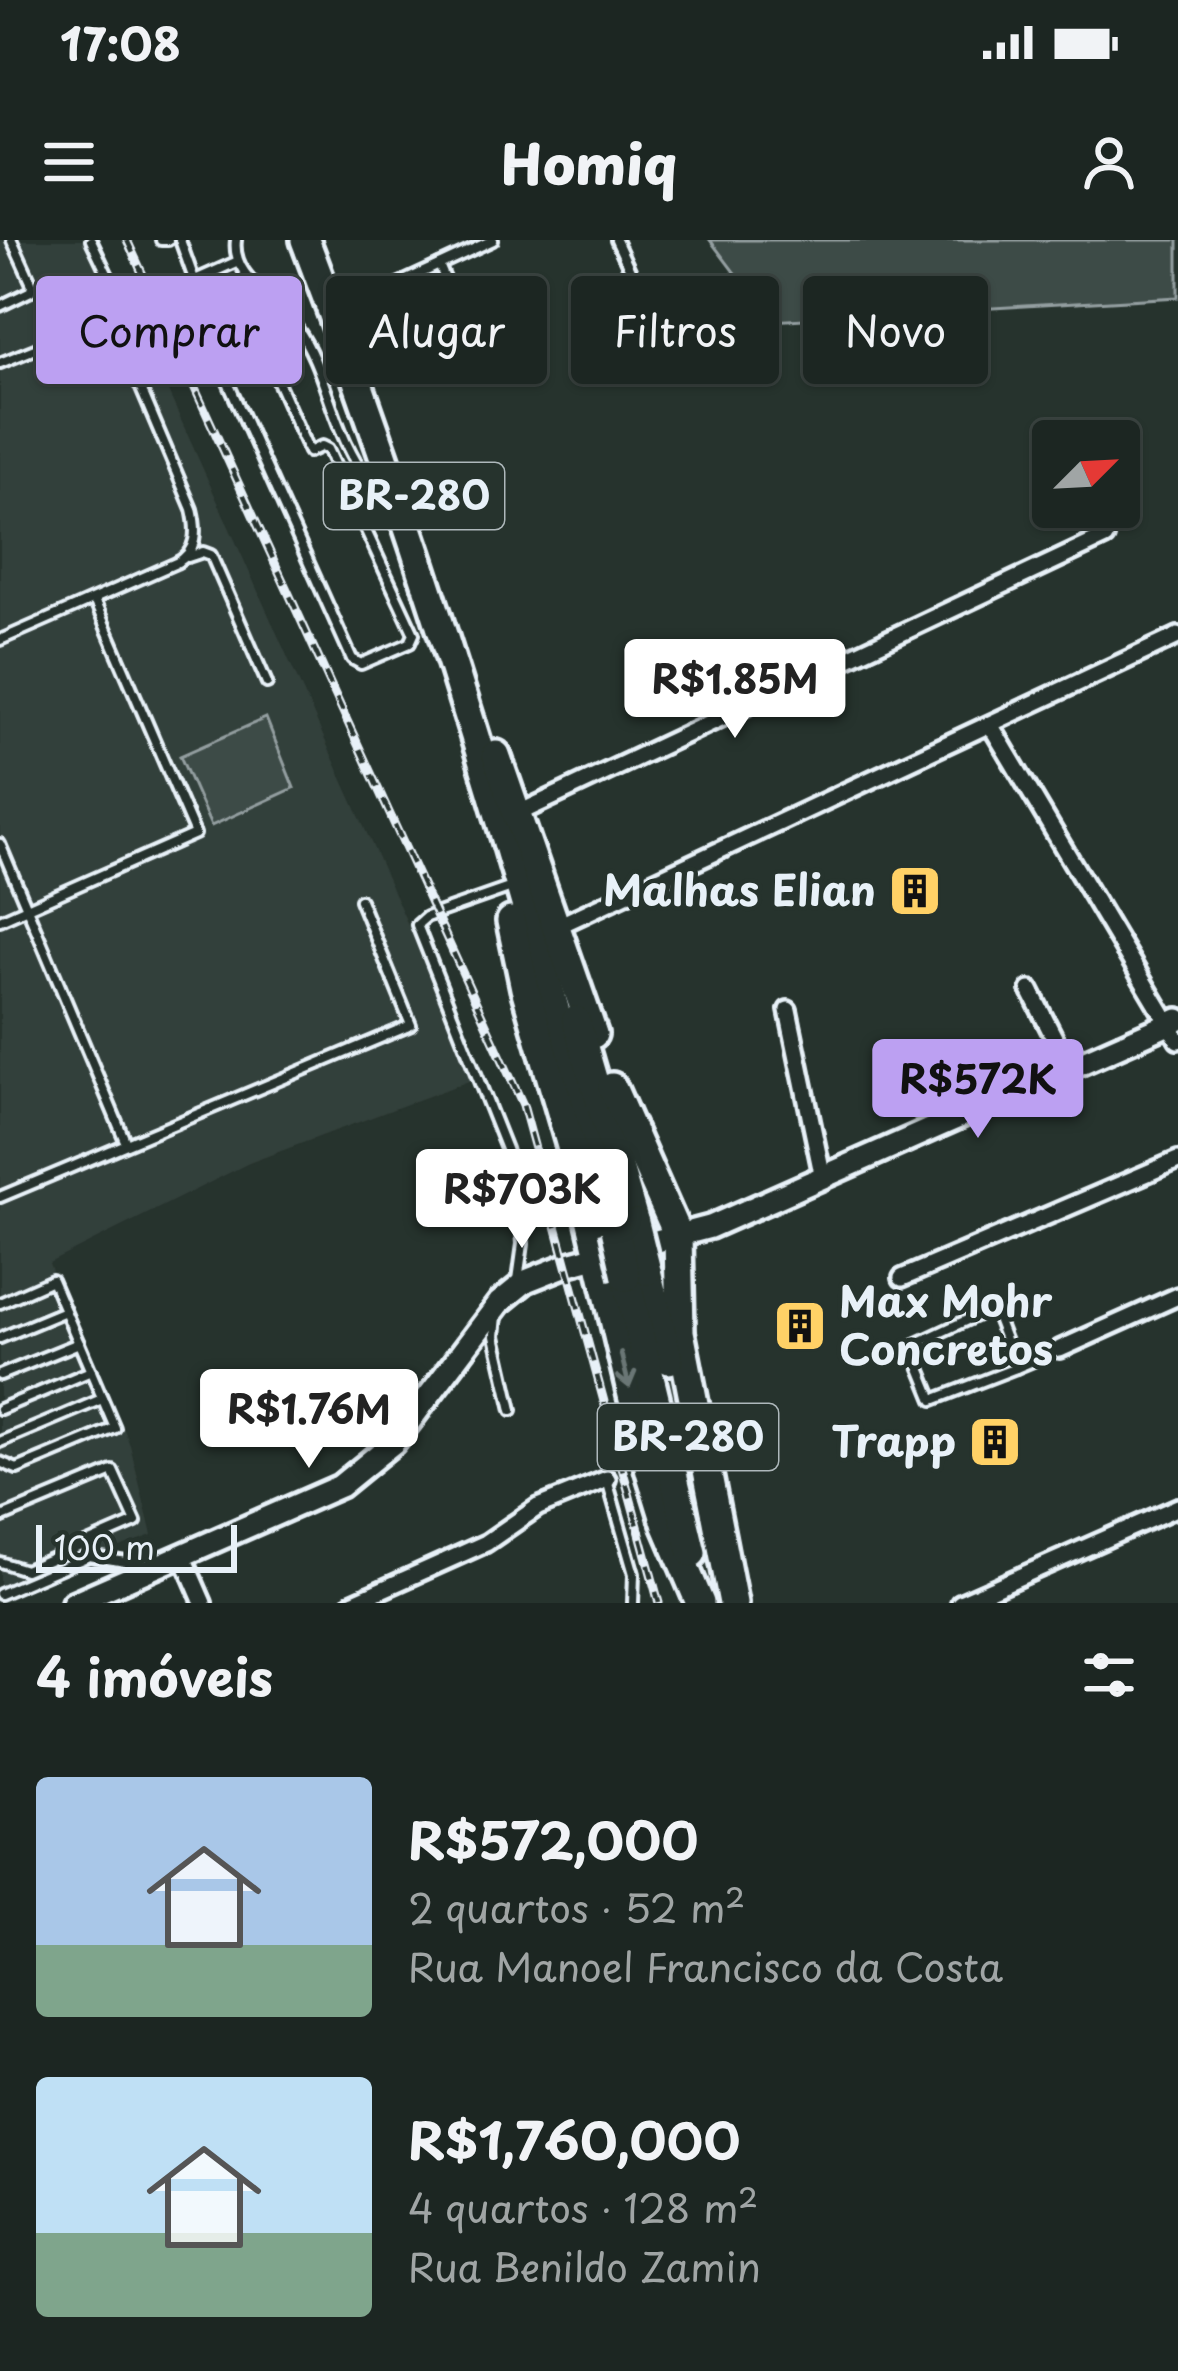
<!DOCTYPE html>
<html lang="pt">
<head>
<meta charset="utf-8">
<style>
	body { margin:0; font-family:"Playpen Sans",sans-serif; background:#252e2a; color:#f1f3f6; height:100vh; display:flex; flex-direction:column; font-size:45px; white-space:nowrap }
	* { box-sizing:border-box; margin:0 }
	p { font-size:39px; color:#a0a5a5 }
	.icon { flex:none; width:66px; height:66px; fill:none; stroke:currentColor; stroke-width:2; stroke-linecap:round; stroke-linejoin:round }
	.map { position:relative; height:1363px; overflow:hidden }
	.details { display:flex; flex-direction:column; background:#1c2622; flex:1 }
	.details>* { flex:none }
	.banner { position:absolute; left:36px; top:36px; width:1107px; height:108px; display:flex; gap:24px }
	.needle { width:78px; rotate:66deg }
	.tools { position:absolute; left:1032px; top:180px; display:grid; gap:24px }
	.tools a { display:grid; place-items:center; width:108px; height:108px; border-radius:12px; background:#1c2622; box-shadow:0 3px 9px #0004,0 0 0 3px #3a4340; font-size:60px }
	.scale { position:absolute; left:36px; bottom:30px; width:201px; box-sizing:border-box; padding-left:12px; border:6px solid #e8f1f8; border-top:0; font-size:33px; line-height:42px; white-space:nowrap; color:#e8f1f8; -webkit-text-stroke:9px #26332d; paint-order:stroke }
	.price { position:absolute; translate:-50% -102px; padding:0 27px; border-radius:12px; background:#fff; color:#222; font-size:39px; line-height:78px; filter:drop-shadow(0 3px 6px #0008) }
	.price::after { content:''; position:absolute; left:50%; top:72px; width:36px; height:27px; margin-left:-18px; background:inherit; clip-path:polygon(0 0,100% 0,50% 100%) }
	.price.active { background:#bca0f2; color:#111 }
	ul { padding:0; list-style:none }
	li { display:flex; align-items:center; gap:36px; height:300px; padding:0 36px }
	li span { display:grid; place-items:center; flex:none; width:336px; height:240px; border-radius:12px; color:#555 }
	li>.icon { margin-inline-start:auto }
	span .icon { width:144px; height:144px; fill:#fffc; stroke-width:1 }
	li b { font-size:51px }
	h2 { display:flex; justify-content:space-between; align-items:center; height:144px; padding:0 36px; font-size:51px }
	.chip { padding:0 42px; border-radius:12px; background:#1c2622; box-shadow:0 3px 9px #0004,0 0 0 3px #3a4340; font-size:42px; line-height:108px }
	.chip.active { background:#bca0f2; color:#111 }
	.status { display:flex; justify-content:space-between; align-items:center; height:84px; padding:0 60px; background:#1c2622; direction:ltr }
	.status svg { height:33px; fill:currentColor }
	header { display:flex; justify-content:space-between; align-items:center; height:156px; padding:0 36px; background:#1c2622; font-size:54px; font-weight:800 }
	.map>svg:first-child { display:block }
	.built { fill:#333f3a }
	.green { fill:#3e4b47; stroke:#939ea0; stroke-width:3 }
	.lines { fill:none; stroke-linecap:round; stroke-linejoin:round }
	.lane-casing { stroke:#e8f1f8; stroke-width:16 }
	.street-casing { stroke:#e8f1f8; stroke-width:24 }
	.secondary-casing { stroke:#e8f1f8; stroke-width:30 }
	.highway-casing { stroke:#e8f1f8; stroke-width:36 }
	.lane { stroke:#26332d; stroke-width:8 }
	.street { stroke:#26332d; stroke-width:15 }
	.secondary { stroke:#26332d; stroke-width:21 }
	.highway { stroke:#26332d; stroke-width:27 }
	.rail-casing { stroke:#e8f1f8; stroke-width:9 }
	.rail { stroke:#26332d; stroke-width:4.5; stroke-dasharray:14; stroke-linecap:butt }
	.highway-bridge-casing { stroke:#e8f1f8; stroke-width:36; stroke-linecap:butt }
	.highway-bridge { stroke:#26332d; stroke-width:27 }
	.oneway { stroke:#6a7674 }
	.labels { text-anchor:middle; stroke-width:9; stroke-linejoin:round; paint-order:stroke }
	.shield { fill:#26332d; stroke:#aeb8bb; stroke-width:3 }
	.shield-label { font-size:39px; font-weight:bold; fill:#e8f1f8 }
	.poi-label { font-size:42px; font-weight:bold; fill:#e8f1f8; stroke:#26332d; text-anchor:end }
</style>
</head>
<body>
<div class="status"><b>17:08</b><svg viewBox="0 0 49 12"><path d="M0 12V9h3v3zM5 12V6h3v6zM10 12V3h3v9zM15 12V0h3v12zM26 1h20v11H26zM47 4h2v5h-2z"/></svg></div>
<header><svg class="icon" aria-label="menu" viewBox="0 0 24 24"><path d="M4 6h16M4 12h16M4 18h16"/></svg>Homiq<svg class="icon" aria-label="person" viewBox="0 0 24 24"><circle cx="12" cy="8" r="4"/><path d="M4 21q1-7 8-7t8 7"/></svg></header>
<div class="map">
<svg width="1178" height="1363" viewBox="0 0 1178 1363">
	<rect width="100%" height="100%" fill="#26332d"/>
	<filter id="ink" filterUnits="userSpaceOnUse"><feTurbulence type="fractalNoise" baseFrequency=".00833" numOctaves="2"/><feDisplacementMap in="SourceGraphic" scale="24" xChannelSelector="R" yChannelSelector="G"/><feConvolveMatrix kernelMatrix="1 2 1 2 8 2 1 2 1" color-interpolation-filters="sRGB"/></filter>
	<g filter="url(#ink)">
		<path class="built" d="M0 0H100L477 838 249 923 49 1023 98 1153 114 1163 130 1205 152 1295 0 1351Z"/>
		<g class="green">
			<path d="M710 0H1178V57L771 81Z"/>
			<path d="M266 478 294 548 211 586 180 516Z"/>
		</g>
		<g class="lines">
			<g class="lane-casing">
				<g id="lane">
					<path d="M91 0 125 71"/>
					<path d="M161 0H168"/>
					<path d="M180 0 206 73 199 78 352 419 361 424 410 403 414 394 328 209 322 206 309 212 252 83 244 74 206 73"/>
					<path d="M236 0C231 38 275 56 297 88 318 117 327 158 341 191 354 223 374 251 394 279"/>
					<path d="M616 0 644 60"/>
					<path d="M439 25 480 119"/>
					<path d="M0 66 31 51 32 44 12 0"/>
					<path d="M348 67 493 0"/>
					<path d="M98 83 236 22"/>
					<path d="M0 123 60 99"/>
					<path d="M188 317 203 312 211 315 267 443"/>
					<path d="M0 400 176 323C198 312 197 290 192 269L111 78"/>
					<path d="M0 604 126 903"/>
					<path d="M506 649 426 677 417 685 506 909 519 952 523 1004 518 1040"/>
					<path d="M0 680 195 594 94 360"/>
					<path d="M0 957 411 785 360 660"/>
					<path d="M0 1063 52 1040 115 1188 17 1229 0 1222"/>
					<path d="M993 1068 1016 1128 933 1160 911 1106Z"/>
					<path d="M497 1076 495 1096 512 1170"/>
					<path d="M0 1098 65 1071"/>
					<path d="M1016 1128 1059 1110"/>
					<path d="M0 1135 79 1103"/>
					<path d="M0 1169 91 1131"/>
					<path d="M0 1202 102 1159"/>
					<path d="M607 1240 634 1334 633 1363"/>
					<path d="M0 1278 113 1231 136 1282 25 1330 0 1322"/>
					<path d="M0 1354 89 1316 144 1325"/>
				</g>
			</g>
			<g class="street-casing">
				<g id="street">
					<path d="M991 486 1178 800"/>
					<path d="M519 573 1105 297"/>
					<path d="M558 686 1178 396"/>
					<path d="M1030 750 1070 829"/>
					<path d="M788 770 823 938"/>
					<path d="M902 1038 1178 920"/>
					<path d="M1060 1109 1178 1056"/>
					<path d="M183 1317 203 1363"/>
					<path d="M352 1363 486 1303 538 1267 607 1239"/>
					<path d="M960 1363 1178 1267"/>
				</g>
			</g>
			<g class="secondary-casing">
				<path id="secondary" d="M73 1363 340 1246 394 1202 499 1063 526 1041 569 1024 710 987 1178 780"/>
			</g>
			<g class="highway-casing">
				<g id="highway">
					<path d="M305 0C428 322 527 656 615 989"/>
					<path d="M496 515 593 794"/>
					<path d="M511 681 525 748 582 944 650 1231 667 1286 700 1363"/>
					<path d="M576 780 635 983"/>
					<path d="M612 847 678 996 680 1092 733 1363"/>
					<path d="M647 1031 669 1120"/>
					<path d="M626 1037 692 1313"/>
				</g>
			</g>
			<use href="#lane" class="lane"/>
			<use href="#street" class="street"/>
			<use href="#secondary" class="secondary"/>
			<use href="#highway" class="highway"/>
			<g class="rail-casing">
				<path id="rail" d="M127 0 523 865 659 1363"/>
			</g>
			<use href="#rail" class="rail"/>
			<g class="highway-bridge-casing">
				<g id="highway-bridge">
					<path d="M635 983 647 1031"/>
					<path d="M615 989 626 1037"/>
				</g>
			</g>
			<use href="#highway-bridge" class="highway-bridge"/>
		</g>
		<defs><path id="oneway-shaft" d="M-6 0H5M1.5-3L5.5 0L1.5 3" fill="none" stroke-width="1.6" stroke-linecap="round" stroke-linejoin="round" transform="scale(3)"/></defs>
		<use class="oneway" href="#oneway-shaft" transform="translate(625 1130) rotate(76)"/>
	</g>
	<defs>
		<g id="building-square" transform="scale(2.7)"><rect x="-9" y="-9" width="18" height="18" rx="4" fill="#ffd166" stroke="#26332d"/><path d="M-4-6H4V6H1V3H-1V6H-4ZM-2.5-4.3h1.7v1.8h-1.7ZM.8-4.3h1.7v1.8H.8ZM-2.5-1h1.7V.8h-1.7ZM.8-1h1.7V.8H.8Z" fill="#111"/></g>
	</defs>
	<g fill-rule="evenodd">
		<use href="#building-square" x="915" y="651"/>
		<use href="#building-square" x="800" y="1086"/>
		<use href="#building-square" x="995" y="1202"/>
	</g>
	<g class="labels">
		<g class="shield">
			<rect x="324" y="223" width="180" height="66" rx="9"/>
			<rect x="598" y="1164" width="180" height="66" rx="9"/>
		</g>
		<g class="shield-label">
			<text x="414" y="270">BR-280</text>
			<text x="688" y="1211">BR-280</text>
		</g>
		<g class="poi-label">
			<text x="876" y="666">Malhas Elian</text>
			<text x="839" y="1077" text-anchor="start">Max Mohr<tspan x="839" dy="48">Concretos</tspan></text>
			<text x="956" y="1217">Trapp</text>
		</g>
	</g>
</svg>
<div class="tools">
<a><svg class="needle" viewBox="-14 -14 28 28"><path d="M0-13l5 13h-10z" fill="#e53935"/><path d="M0 13l5-13h-10z" fill="#a0a5a5"/></svg></a>
</div>
<div class="scale">100 m</div>
<b class="price" style="left:735px;top:501px">R$1.85M</b>
<b class="price active" style="left:978px;top:901px">R$572K</b>
<b class="price" style="left:522px;top:1011px">R$703K</b>
<b class="price" style="left:309px;top:1231px">R$1.76M</b>
<div class="banner">
<a class="chip active">Comprar</a>
<a class="chip">Alugar</a>
<a class="chip">Filtros</a>
<a class="chip">Novo</a>
</div>
</div>
<section class="details">
<h2>4 imóveis<svg class="icon" aria-label="filters" viewBox="0 0 24 24"><path d="M4 7h16M4 17h16"/><circle cx="9" cy="7" r="2"/><circle cx="15" cy="17" r="2"/></svg></h2>
<ul>
<li><span style="background:linear-gradient(#a9c7e8 70%,#7fa58c 0)"><svg class="icon" aria-label="home" viewBox="0 0 24 24"><path d="M3 11l9-7 9 7M6 9v11h12V9"/></svg></span><div><b>R$572,000</b><p>2 quartos · 52 m²</p><p>Rua Manoel Francisco da Costa</p></div></li>
<li><span style="background:linear-gradient(#bfe0f5 65%,#7fa58c 0)"><svg class="icon" aria-label="home" viewBox="0 0 24 24"><path d="M3 11l9-7 9 7M6 9v11h12V9"/></svg></span><div><b>R$1,760,000</b><p>4 quartos · 128 m²</p><p>Rua Benildo Zamin</p></div></li>
</ul>
</section>
</body>
</html>
